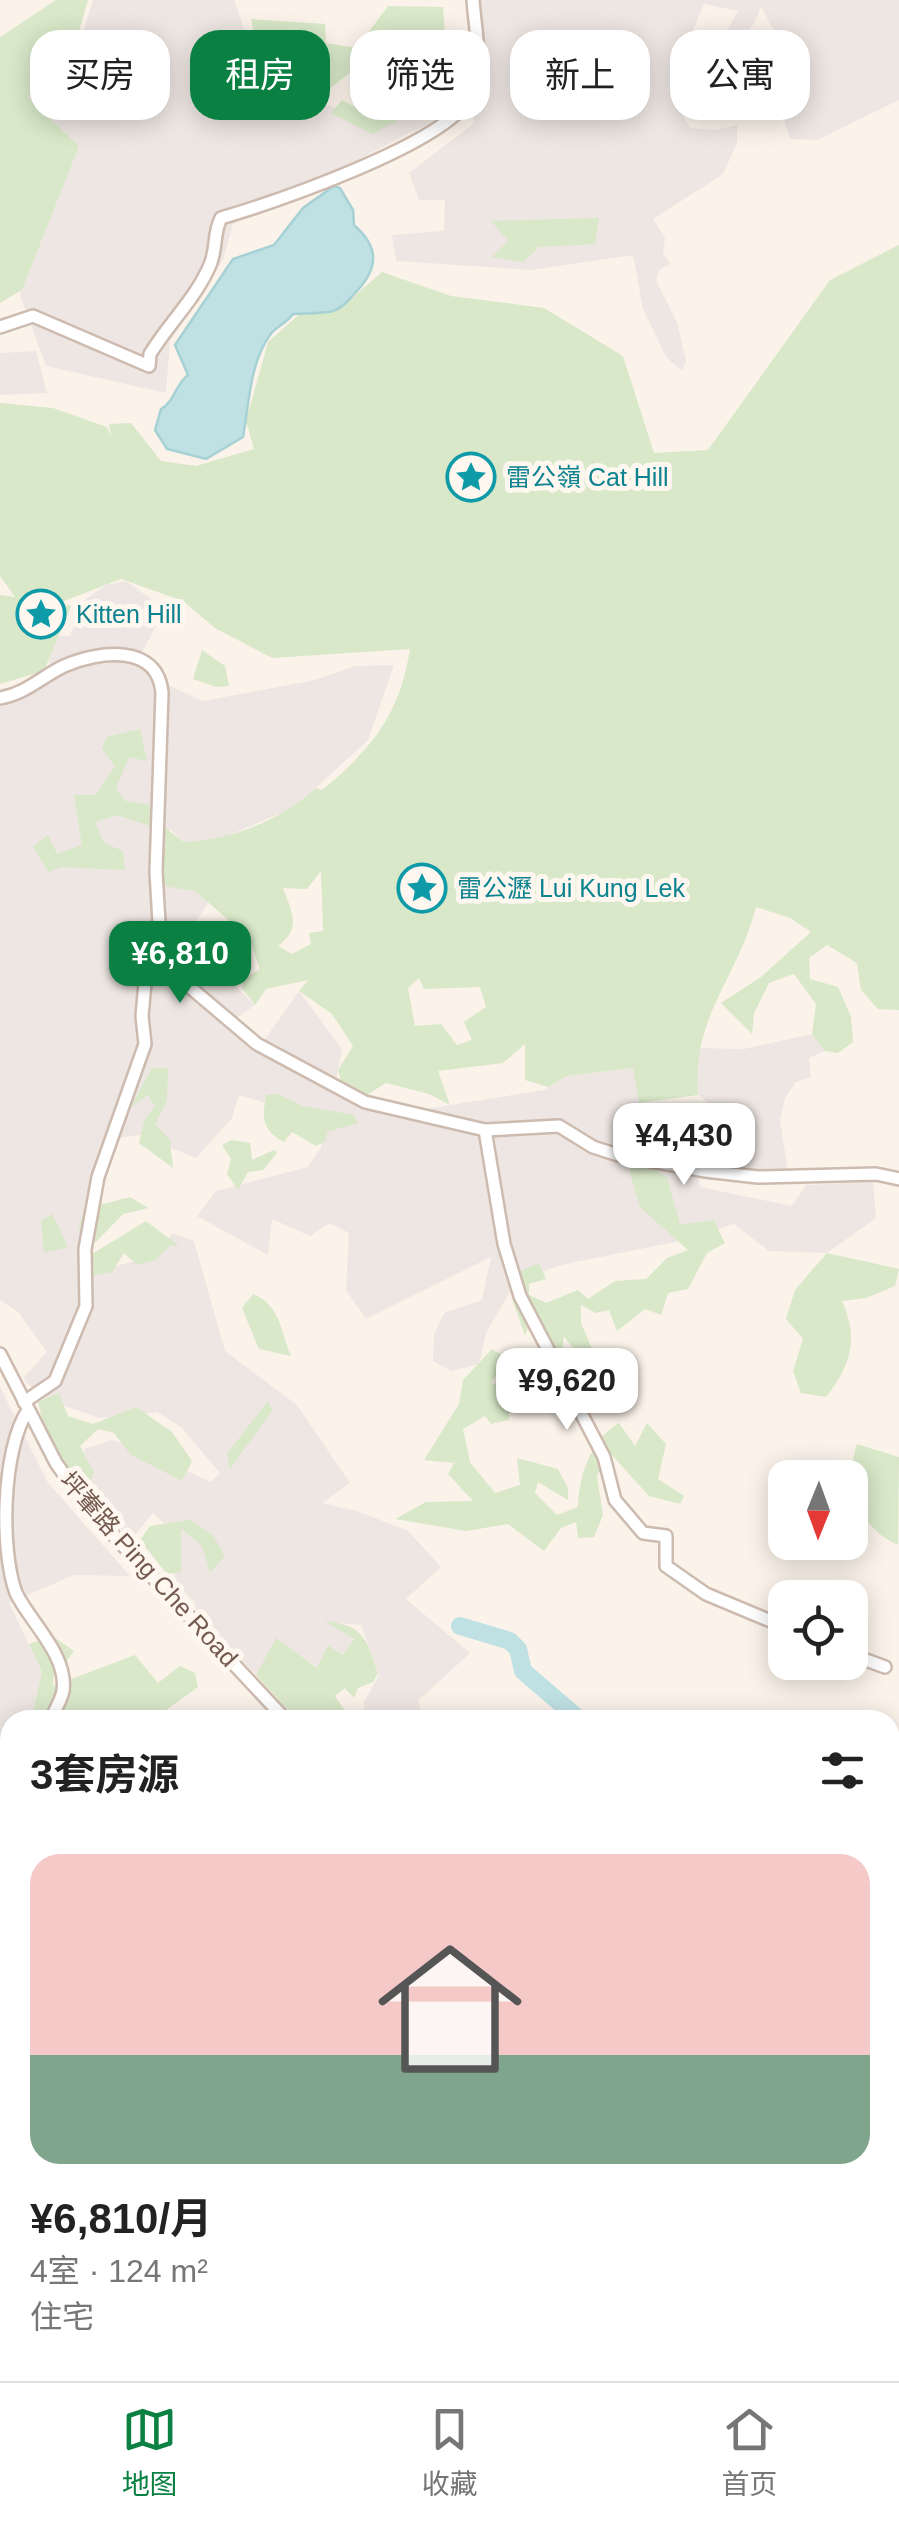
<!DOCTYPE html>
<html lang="zh">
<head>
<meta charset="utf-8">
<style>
	body { margin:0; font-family:Helvetica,"Noto Sans SC",sans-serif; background:#f2f2f2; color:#222; height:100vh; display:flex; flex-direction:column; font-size:38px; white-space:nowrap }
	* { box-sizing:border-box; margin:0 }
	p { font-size:32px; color:#767676 }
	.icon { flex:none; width:55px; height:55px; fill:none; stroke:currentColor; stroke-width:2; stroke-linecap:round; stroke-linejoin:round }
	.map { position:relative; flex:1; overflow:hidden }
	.sheet { position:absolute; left:0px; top:1710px; width:900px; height:672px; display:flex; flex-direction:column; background:#fff; border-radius:30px 30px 0 0; box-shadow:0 5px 25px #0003 }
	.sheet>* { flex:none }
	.hud { position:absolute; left:30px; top:30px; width:840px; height:90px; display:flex; gap:20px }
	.needle { width:65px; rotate:181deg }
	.controls { position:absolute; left:768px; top:1460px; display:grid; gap:20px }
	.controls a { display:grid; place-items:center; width:100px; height:100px; border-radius:20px; background:#fff; box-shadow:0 5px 25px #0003; font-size:50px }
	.price { position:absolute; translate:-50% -85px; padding:0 22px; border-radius:20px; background:#fff; color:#222; font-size:32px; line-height:65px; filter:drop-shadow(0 2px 5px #0008) }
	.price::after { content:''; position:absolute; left:50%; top:60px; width:30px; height:22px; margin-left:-15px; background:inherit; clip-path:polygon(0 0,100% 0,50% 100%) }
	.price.active { background:#0b8043; color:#fff }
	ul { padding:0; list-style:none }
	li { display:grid; align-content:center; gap:20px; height:530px; padding:0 30px }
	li+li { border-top:2px solid #e0e0e0 }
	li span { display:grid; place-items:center; height:310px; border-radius:30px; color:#555 }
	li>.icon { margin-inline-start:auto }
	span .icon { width:180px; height:180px; fill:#fffc; stroke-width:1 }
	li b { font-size:42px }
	h2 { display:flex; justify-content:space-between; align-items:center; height:120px; padding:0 30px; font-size:42px }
	.pill { padding:0 35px; border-radius:30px; background:#fff; box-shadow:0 5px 25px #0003; font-size:35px; line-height:90px }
	.pill.active { background:#0b8043; color:#fff }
	.tab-bar { display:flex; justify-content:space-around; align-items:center; height:140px; border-top:2px solid #e0e0e0; background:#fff; font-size:28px; color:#767676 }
	.tab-bar a { display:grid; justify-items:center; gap:5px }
	.tab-bar .active { color:#0b8043 }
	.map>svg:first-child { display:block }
	.industrial { fill:#ede6e2 }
	.green { fill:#d8e8c8; fill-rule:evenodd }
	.water { fill:#bfe1e4; stroke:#a6d1d5; stroke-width:2.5 }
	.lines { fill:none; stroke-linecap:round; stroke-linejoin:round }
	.river { stroke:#bfe1e4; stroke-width:18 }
	.minor-casing { stroke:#cdbbb0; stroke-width:16 }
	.minor { stroke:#fff; stroke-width:11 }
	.labels { text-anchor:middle; stroke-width:10; stroke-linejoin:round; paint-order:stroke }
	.culture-label { font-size:25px; fill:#0d838f; stroke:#fef7f0; text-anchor:start }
	.street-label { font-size:25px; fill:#74594e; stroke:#fef7f0 }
</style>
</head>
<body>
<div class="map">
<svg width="899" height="2381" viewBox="0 0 899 2381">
	<rect width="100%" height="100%" fill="#fbf3ea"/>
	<g class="industrial">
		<path d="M93 0H234L246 34 256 89 347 110 453 65 461 82 445 115 233 224 223 260 170 341 166 393 46 366 20 295 79 146 28 98 73 65Z"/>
		<path d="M470 0H899V100L817 140 790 139 780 106 787 91 767 56 774 30 761 7 754 24 726 52 715 51 738 11 704 4 683 54V75L698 72 719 88 678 109 691 128 715 130 737 125V143L723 174 653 219 665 238 663 254 671 263 659 270 656 281 677 322 686 361 682 371 666 357 643 309 633 255 531 270 396 261 392 235 444 231 445 200H419L409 173 473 124 477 76Z"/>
		<path d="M36 351 47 393 0 395V353Z"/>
		<path d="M126 581 165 609 139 658 161 682 203 701 315 680 355 666 394 665 368 740 295 807 216 841 183 842 170 829 157 842 214 894 194 924 164 934 161 948 200 952 255 1005 229 1023 261 1045 299 991 342 1049 335 1086 407 1112 544 1090 567 1076 634 1068 643 1131 622 1156 699 1177 700 1187 792 1206 806 1185 873 1182 876 1218 827 1253 769 1251 734 1224 680 1241 561 1265 516 1281 486 1333 479 1364 451 1371 433 1361 434 1334 444 1313 482 1300 491 1257 366 1319 346 1290 349 1233 329 1223 310 1236 272 1219 268 1255 197 1216 216 1191 308 1167 322 1146 317 1119 239 1095 232 1118 196 1158 140 1135 111 1139 89 1227 86 1273 152 1257 173 1233 194 1241 225 1351 297 1405 350 1483 322 1503 357 1511 408 1531 441 1567 406 1599 470 1653 418 1701 424 1720H365L364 1702 379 1675 361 1625 327 1622 356 1639 341 1655 328 1645 318 1668 276 1639 256 1675 198 1614 194 1602 175 1582 173 1532 153 1513 131 1540 94 1498 84 1449 112 1440 156 1455 210 1482 220 1473 181 1427 157 1412 100 1418 41 1398 23 1378 47 1352 18 1312 0 1300V697L50 676 49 651 58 636H70L85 600 106 585Z"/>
		<path d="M812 1034 825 1051 809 1058 811 1077 796 1082 785 1098 780 1120 788 1172 698 1164 723 1148 713 1106 698 1095 695 1057 699 1048 744 1049Z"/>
		<path d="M0 1387 48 1483 130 1576 74 1575 9 1603 42 1672 31 1720H10V1794L0 1792Z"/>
	</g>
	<g class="green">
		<path d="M56 0H88L71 59 28 98 79 146 22 290 0 303V37Z"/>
		<path d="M388 6 443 7 446 45 464 46 469 82 372 134 331 113 342 100 364 112 391 99 384 78 390 58 352 71 327 91 293 62 287 103 267 100 251 19 325 24 326 43 357 48Z"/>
		<path d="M599 218 595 244 539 247 523 262 492 257 508 241 491 221Z"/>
		<path d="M899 245V1010L878 1009 861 990 857 963 827 945 809 958 810 979 838 987 851 1017 853 1042 838 1053 825 1051 812 1034 816 1004 794 974 769 983 754 1013 752 1034 721 1003 761 977 811 932 790 918 756 907C738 978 691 1017 698 1095L639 1103 633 1068 567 1076 548 1087 525 1080V1044L503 1063 438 1071 450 1105 429 1094 386 1083 360 1099 343 1089 338 1070 353 1046 332 1014 299 991 308 980 266 989 255 1005 242 988 244 979 260 969 248 935 207 952 160 949V931L194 924 241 931 195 891 157 885V842L166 828 183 842C230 841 281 820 316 788L322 790C372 749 400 714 410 649L272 658 215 628 183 601 121 579 59 603 71 606 44 671 0 684V595L15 597 0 576V403L53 408 107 427 111 437 109 424 131 423 161 461 196 466 254 449 246 421 268 342 301 313 344 305 382 272 451 296 544 308 623 356 654 453 708 450 830 280ZM321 871 323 931 309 933 311 944 292 954 278 946C302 928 292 913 283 888L307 889ZM419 978 424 989 480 987 486 1007 464 1022 472 1040 457 1045 441 1024 415 1026 408 988Z"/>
		<path d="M202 650 225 666 229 686 216 687 193 679Z"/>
		<path d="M140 729 147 761 129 757 116 788 125 801 150 805V826L117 815 95 822 104 843 123 851 125 870 61 867 48 872 33 846 48 835 57 854 82 845 74 795H96L115 766 102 749 107 737Z"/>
		<path d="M152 1068H168L167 1100 155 1124 170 1140 173 1168 139 1143 144 1121 155 1106 148 1095 130 1108Z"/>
		<path d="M277 1094 303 1106 354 1115 358 1123 327 1132 326 1141 316 1146 292 1132 284 1142C262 1130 262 1119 266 1095Z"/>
		<path d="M232 1140 250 1143 252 1160 274 1150 277 1153 263 1170 248 1172 238 1190 227 1174 231 1159 222 1145Z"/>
		<path d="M644 1164 667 1177 680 1225 714 1220 725 1243 707 1253 688 1289 668 1293 661 1315 645 1309 617 1331 609 1310 596 1313 581 1305V1323L599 1365 584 1362 564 1336 560 1364 552 1372 541 1350 542 1329 528 1327 525 1335 512 1299 521 1271 539 1263 546 1279 529 1284V1295L546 1303 578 1290 588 1299 615 1281 646 1279 667 1258 688 1250 640 1207 628 1166Z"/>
		<path d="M130 1197 148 1208 123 1214 96 1242 81 1237 79 1226 88 1199 104 1204Z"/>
		<path d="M52 1214 68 1247 44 1253 41 1221Z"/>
		<path d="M146 1221 179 1246H170L155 1260 137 1265 124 1253 112 1272 94 1275 92 1254Z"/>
		<path d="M827 1253 899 1269 895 1286 866 1298 842 1301C859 1339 851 1365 826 1397L801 1393 793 1371 803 1339 786 1319 795 1290Z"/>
		<path d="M253 1294C281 1305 280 1331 291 1356L259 1349 242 1308Z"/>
		<path d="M492 1349 508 1359 491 1383 510 1388 509 1420 491 1424 485 1416 463 1429 470 1462 495 1493 520 1485 517 1458 558 1469 568 1488V1500L538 1482 535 1493 557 1515 578 1507C579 1475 591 1439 619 1423L635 1446 647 1423 666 1444 658 1479 684 1496 680 1504 649 1496 610 1453 597 1476 603 1515 594 1537 578 1538 576 1522 561 1528 544 1551 508 1524 466 1531 395 1519 426 1502 473 1501 448 1474 454 1463 424 1460 459 1404 463 1380Z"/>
		<path d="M59 1393 68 1416 93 1424 136 1407 172 1432 192 1461 182 1481 131 1455 114 1433 98 1429 80 1446 94 1472 87 1490 47 1439 38 1402Z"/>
		<path d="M268 1401 272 1411 230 1469 227 1454Z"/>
		<path d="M857 1444 899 1457 898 1545C857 1526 843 1485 857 1444Z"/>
		<path d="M190 1520 213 1535 225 1556 210 1572 202 1546 181 1528V1572L167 1574 140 1540 150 1526Z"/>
		<path d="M324 1621C364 1625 366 1638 378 1673L373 1682 358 1688 354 1698 345 1688 335 1696 351 1720H297L256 1675 276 1638 317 1668 328 1645 342 1655 355 1639Z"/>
		<path d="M52 1636 74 1651 61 1669 54 1671 53 1686 135 1655 158 1683 180 1666 195 1673 198 1687 166 1710 170 1720H31L42 1672 29 1644Z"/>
		<path d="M3 2201 10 2205V2288L8 2296 0 2300Z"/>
		<path d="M396 2372 400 2381H140L135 2373Z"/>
	</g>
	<path class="water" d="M334 186 340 188 353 210 354 225C379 247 379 267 357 291 350 298 343 308 333 311 320 314 305 313 293 314 286 324 275 327 270 335 250 362 249 404 243 437L206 459 167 449 155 430 161 409C175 401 175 385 188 375L175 345 233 259 274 245 303 208Z"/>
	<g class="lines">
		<g class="river">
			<path d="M460 1626 510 1641 518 1649 523 1671 580 1720"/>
			<path d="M890 1950H899"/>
			<path d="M0 2163 10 2158"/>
		</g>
		<g class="minor-casing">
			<g id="minor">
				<path d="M0 327 33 316 149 366 150 354C169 323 196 298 210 265 217 249 213 233 221 218 275 202 442 145 469 99 485 70 475 31 473 0"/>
				<path d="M0 698C27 693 41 677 64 666 98 651 158 643 162 693L156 872 161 956 179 978 257 1044 365 1102 485 1130 559 1126 593 1147 618 1155 705 1171 758 1177 876 1174 899 1179"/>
				<path d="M485 1130 504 1244 520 1296 604 1457 615 1500 643 1533 666 1536V1566L706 1594 785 1627"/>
				<path d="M0 1354 56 1463 88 1508 286 1720"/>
				<path d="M24 1402 55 1381 86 1306 85 1249 98 1177 145 1044 142 1016 146 972 161 956"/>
				<path d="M28 1410C2 1449 0 1550 16 1593 30 1622 68 1655 63 1691 61 1701 54 1711 51 1720"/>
				<path d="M850 1654 885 1667"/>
				<path d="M0 1804 10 1807"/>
				<path d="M0 1986 10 1978"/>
				<path d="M671 2372 688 2381"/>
				<path d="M537 2381 539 2372"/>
			</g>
		</g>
		<use href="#minor" class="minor"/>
	</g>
	<defs>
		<g id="sight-ring" transform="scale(2.5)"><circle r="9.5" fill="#fef7f0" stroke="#0f9aa8" stroke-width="1.5"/><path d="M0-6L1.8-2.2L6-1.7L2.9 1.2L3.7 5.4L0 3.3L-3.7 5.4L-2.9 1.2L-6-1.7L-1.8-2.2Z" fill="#0f9aa8"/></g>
	</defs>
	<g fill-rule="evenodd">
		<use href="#sight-ring" x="471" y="477"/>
		<use href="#sight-ring" x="41" y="614"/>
		<use href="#sight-ring" x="422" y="888"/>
	</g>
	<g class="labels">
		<g class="culture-label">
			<text x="506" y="486">雷公嶺 Cat Hill</text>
			<text x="76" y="623">Kitten Hill</text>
			<text x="457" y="897">雷公瀝 Lui Kung Lek</text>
		</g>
		<g class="street-label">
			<text transform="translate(149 1569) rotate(48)" y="9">坪輋路 Ping Che Road</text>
		</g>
	</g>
</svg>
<div class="controls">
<a><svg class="needle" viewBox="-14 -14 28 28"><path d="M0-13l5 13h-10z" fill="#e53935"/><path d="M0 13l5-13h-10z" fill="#767676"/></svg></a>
<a><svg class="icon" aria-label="locate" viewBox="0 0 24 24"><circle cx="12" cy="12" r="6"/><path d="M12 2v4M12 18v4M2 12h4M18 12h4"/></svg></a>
</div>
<b class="price active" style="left:180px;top:1006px">¥6,810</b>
<b class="price" style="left:684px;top:1188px">¥4,430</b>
<b class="price" style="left:567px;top:1433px">¥9,620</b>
<div class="hud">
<a class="pill">买房</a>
<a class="pill active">租房</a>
<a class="pill">筛选</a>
<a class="pill">新上</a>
<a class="pill">公寓</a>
</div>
<section class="sheet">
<h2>3套房源<svg class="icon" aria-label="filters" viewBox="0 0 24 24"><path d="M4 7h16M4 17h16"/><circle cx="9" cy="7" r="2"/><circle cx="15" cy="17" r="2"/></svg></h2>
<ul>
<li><span style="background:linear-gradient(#f6c9c9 65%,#7fa58c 0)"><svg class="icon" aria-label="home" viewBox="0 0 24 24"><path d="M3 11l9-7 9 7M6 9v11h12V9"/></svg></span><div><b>¥6,810/月</b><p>4室 · 124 m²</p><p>住宅</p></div></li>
</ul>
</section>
</div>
<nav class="tab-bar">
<a class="active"><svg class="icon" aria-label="map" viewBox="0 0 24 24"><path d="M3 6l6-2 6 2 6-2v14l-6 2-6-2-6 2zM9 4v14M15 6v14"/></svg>地图</a>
<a><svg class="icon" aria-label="saved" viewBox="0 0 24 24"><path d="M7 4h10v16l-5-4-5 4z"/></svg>收藏</a>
<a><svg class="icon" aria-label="home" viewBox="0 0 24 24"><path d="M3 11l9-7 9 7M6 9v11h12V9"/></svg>首页</a>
</nav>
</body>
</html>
